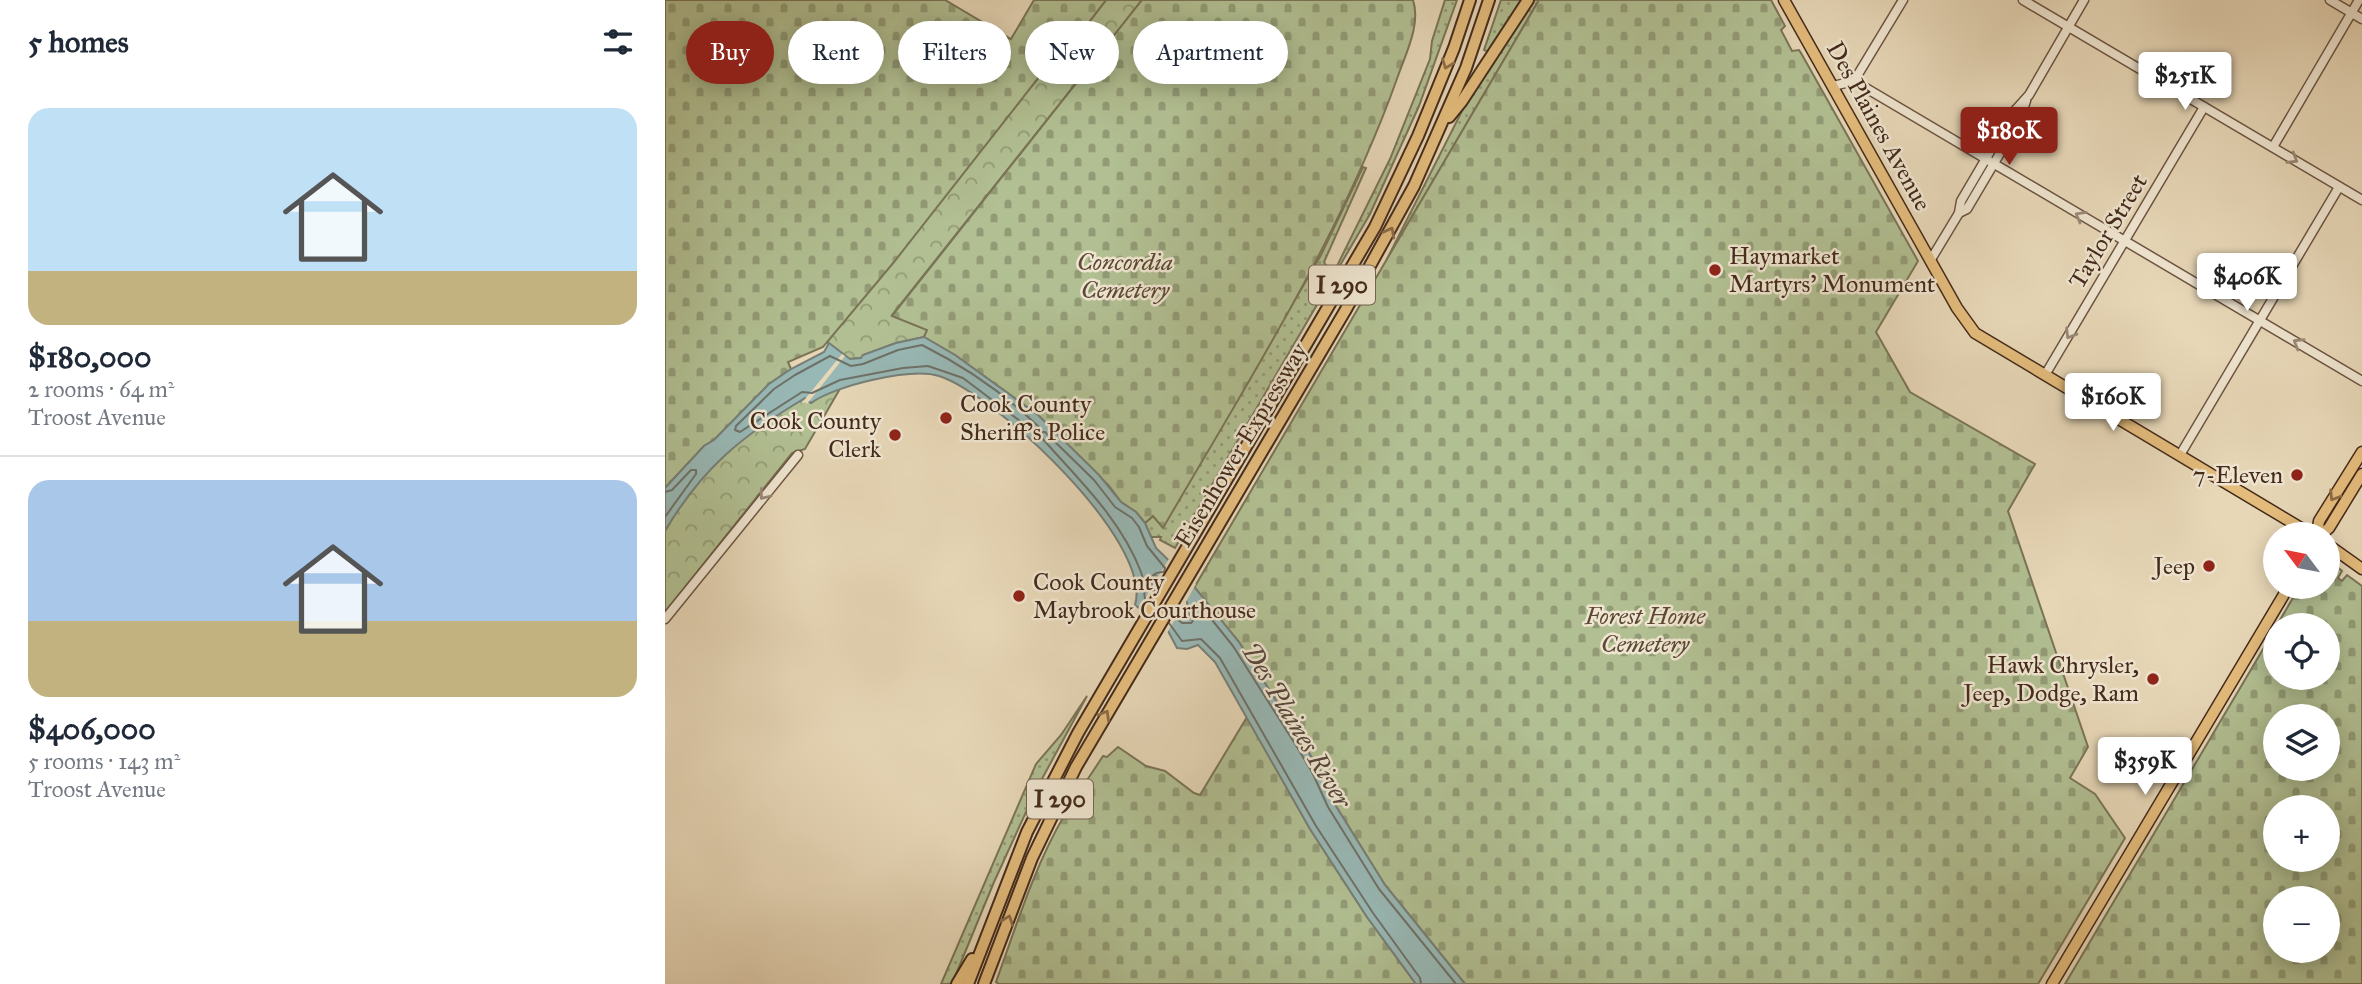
<!DOCTYPE html>
<html lang="en">
<head>
<meta charset="utf-8">
<style>
	body { margin:0; font-family:"IM FELL Great Primer",serif; background:#f2f2f3; color:#1f2937; height:100vh; display:flex; flex-direction:column; font-size:26px; white-space:nowrap }
	* { box-sizing:border-box; margin:0 }
	p { font-size:23px; color:#747a83 }
	.icon { flex:none; width:38px; height:38px; fill:none; stroke:currentColor; stroke-width:2; stroke-linecap:round; stroke-linejoin:round }
	.map { position:relative; flex:1; overflow:hidden }
	.panel { display:flex; flex-direction:column; background:#fff; width:665px }
	.panel>* { flex:none }
	.hud { position:absolute; left:21px; top:21px; width:665px; height:63px; display:flex; gap:14px }
	.needle { width:46px; rotate:302deg }
	.controls { position:absolute; left:1598px; top:522px; display:grid; gap:14px }
	.controls a { display:grid; place-items:center; width:77px; height:77px; border-radius:50%; background:#fff; box-shadow:0 4px 18px #0003; font-size:35px }
	.price { position:absolute; translate:-50% -60px; padding:0 16px; border-radius:7px; background:#fff; color:#222; font-size:23px; line-height:46px; filter:drop-shadow(0 2px 4px #0008) }
	.price::after { content:''; position:absolute; left:50%; top:42px; width:21px; height:16px; margin-left:-10px; background:inherit; clip-path:polygon(0 0,100% 0,50% 100%) }
	.price.active { background:#8f2418; color:#fff }
	ul { padding:0; list-style:none }
	li { display:grid; align-content:center; gap:14px; height:371px; padding:0 28px }
	li+li { border-top:2px solid #e0e1e3 }
	li span { display:grid; place-items:center; height:217px; border-radius:21px; color:#555 }
	li>.icon { margin-inline-start:auto }
	span .icon { width:126px; height:126px; fill:#fffc; stroke-width:1 }
	li b { font-size:30px }
	h2 { display:flex; justify-content:space-between; align-items:center; height:84px; padding:0 28px; font-size:30px }
	.chip { padding:0 24px; border-radius:32px; background:#fff; box-shadow:0 4px 18px #0003; font-size:24px; line-height:63px }
	.chip.active { background:#8f2418; color:#fff }
	main { display:flex; flex:1; min-height:0 }
	.map>svg:first-child { display:block }
	.grass { fill:url(#grass-dots); stroke:#7a7457; stroke-width:2 }
	.forest { fill:url(#forest-crowns); stroke:#7a7457; stroke-width:2 }
	.cemetery { fill:url(#cemetery-stones); stroke:#7a7457; stroke-width:2; fill-rule:evenodd }
	.water { fill:#98b8b5; stroke:#767f78; stroke-width:2; fill-rule:evenodd }
	.pier { fill:#e7d7b7 }
	.lines { fill:none; stroke-linecap:round; stroke-linejoin:round }
	.shore { stroke:#6e7168; stroke-width:2 }
	.minor-casing { stroke:#6d5543; stroke-width:11 }
	.major-casing { stroke:#442a1c; stroke-width:13 }
	.highway-casing { stroke:#442a1c; stroke-width:14 }
	.minor { stroke:#efe5d0; stroke-width:8 }
	.major { stroke:#e4bc7c; stroke-width:10 }
	.highway { stroke:#e4bc7c; stroke-width:10 }
	.oneway { stroke:#8c6c47 }
	.oneway2 { stroke:#9a8876 }
	.poi-dot { fill:#8f2418; stroke:#efe5d0; stroke-width:2.5 }
	.labels { text-anchor:middle; stroke-width:5; stroke-linejoin:round; paint-order:stroke }
	.shield { fill:#efe5d0; stroke:#776252; stroke-width:2 }
	.shield-label { font-size:23px; font-weight:bold; fill:#442a1c }
	.street-label { font-size:24px; fill:#442a1c; stroke:#efe5d0 }
	.poi-label { font-size:24px; fill:#442a1c; stroke:#efe5d0; text-anchor:end }
	.park-label { font-size:24px; font-style:italic; fill:#5a4834; stroke:#efe5d0 }
	.water-label { font-size:26px; font-style:italic; fill:#55463b; stroke:#efe5d0 }
</style>
</head>
<body>
<main>
<section class="panel">
<h2>5 homes<svg class="icon" aria-label="filters" viewBox="0 0 24 24"><path d="M4 7h16M4 17h16"/><circle cx="9" cy="7" r="2"/><circle cx="15" cy="17" r="2"/></svg></h2>
<ul>
<li><span style="background:linear-gradient(#bfe0f5 75%,#c2b280 0)"><svg class="icon" aria-label="home" viewBox="0 0 24 24"><path d="M3 11l9-7 9 7M6 9v11h12V9"/></svg></span><div><b>$180,000</b><p>2 rooms · 64 m²</p><p>Troost Avenue</p></div></li>
<li><span style="background:linear-gradient(#a9c7e8 65%,#c2b280 0)"><svg class="icon" aria-label="home" viewBox="0 0 24 24"><path d="M3 11l9-7 9 7M6 9v11h12V9"/></svg></span><div><b>$406,000</b><p>5 rooms · 143 m²</p><p>Troost Avenue</p></div></li>
</ul>
</section>
<div class="map">
<svg width="1697" height="984" viewBox="0 0 1697 984">
	<defs>
		<pattern id="grass-dots" width="8" height="8" patternUnits="userSpaceOnUse" patternTransform="scale(1.75)"><rect width="8" height="8" fill="#b1bf92"/><path d="M2 2h.1M6 6h.1" fill="none" stroke="#929b76" stroke-width="1.8" stroke-linecap="round"/></pattern>
		<pattern id="forest-crowns" width="20" height="18" patternUnits="userSpaceOnUse" patternTransform="scale(1.75)"><rect width="20" height="18" fill="#b1bf92"/><path d="M2 6a3 3 0 1 1 6 0M12 15a3 3 0 1 1 6 0" fill="none" stroke="#929b76"/></pattern>
		<pattern id="cemetery-stones" width="16" height="16" patternUnits="userSpaceOnUse" patternTransform="scale(1.75)"><rect width="16" height="16" fill="#b1bf92"/><path d="M2 7V4a2 2 0 0 1 4 0v3zM10 15v-3a2 2 0 0 1 4 0v3z" fill="#929b76"/></pattern>
	</defs>
	<rect width="100%" height="100%" fill="#e7d7b7"/>
	<filter id="stains"><feTurbulence type="fractalNoise" baseFrequency=".00286" numOctaves="4"/><feColorMatrix values="0 0 0 0 .2 0 0 0 0 .09 0 0 0 0 .02 0 0 0 .5 -.17"/></filter>
	<radialGradient id="worn" r=".72"><stop offset=".6" stop-color="#630" stop-opacity="0"/><stop offset="1" stop-color="#630" stop-opacity=".3"/></radialGradient>
	<g class="grass">
		<path d="M780 0H792L754 106 705 214 510 548 495 540 496 537H486L480 523 488 516 498 527 656 255 698 167 701 168 659 262 667 276 725 159 765 59 767 41Z"/>
		<path d="M836 0H858L824 52 819 50Z"/>
		<path d="M866 0H874L721 261 799 107Z"/>
		<path d="M422 696 372 788 329 882 287 984H276L371 764 396 735Z"/>
	</g>
	<g class="forest">
		<path d="M441 0H477L227 315 263 330 259 337 231 343 198 355 196 358 184 359 162 342 386 62 391 65Z"/>
		<path d="M176 387 140 449 127 453 0 612V531L11 512 40 474 72 443 101 421 140 398 146 403 157 395Z"/>
	</g>
	<g class="cemetery">
		<path d="M0 0H280L346 39 369 0H441L391 65 385 63 229 262 158 347 123 362 126 369 104 384 49 440 39 446 0 488Z"/>
		<path d="M477 0H748C756 24 741 53 733 76 676 237 583 381 498 528L488 516 480 523 471 512 456 502 444 486 373 415 290 355 259 337 262 330 227 316Z"/>
		<path d="M874 0H1106L1120 26 1116 30 1127 51 1134 50 1136 53 1253 261 1211 332 1245 392 1370 464 1343 511 1423 747 1405 778 1430 794 1460 838 1373 984H800L720 885 669 803 654 769 574 642 529 588Z"/>
		<path d="M1663 559 1677 571 1673 578 1677 581 1682 575 1697 586V984H1400L1610 629V677H1662V625H1612L1635 586H1662ZM1610 716H1662V768H1610ZM1610 807H1662V859H1610ZM1610 898H1662V950H1610Z"/>
		<path d="M582 717 645 829 702 917 751 984H334L331 982C351 927 369 867 399 816 411 796 425 776 438 756L442 757 453 747 481 766 500 771 529 793 535 795Z"/>
	</g>
	<path class="water" d="M259 337 290 355 373 415 434 475 456 502 471 512 480 523 491 548 523 579 574 642 654 769 669 803 720 885 800 984H751L702 917 645 829 550 662 533 645 522 649 512 648 503 631 470 605C489 542 330 394 274 376 246 367 169 386 146 403L140 398C78 435 37 468 0 531V488L39 446 49 440 104 384 126 369 159 352 164 343 185 359 196 358 198 355 231 343ZM490 575 522 602 524 617C505 613 501 590 489 578Z"/>
	<g class="pier">
		<path d="M177 354 180 356 142 404 140 402 136 404Z"/>
		<path d="M505 557 531 584 518 607V603L497 585 506 600 516 609 502 633 474 608Z"/>
	</g>
	<g class="lines">
		<g class="shore">
			<path d="M257 345C299 366 341 395 375 428V432L371 433 298 378 263 366 238 368 175 380 147 393 137 392 75 432 70 430 71 426 109 389 130 375 165 356 186 366 198 364 233 350Z"/>
			<path d="M0 492 7 490 26 470H31V474L0 517"/>
			<path d="M481 603C478 594 480 582 476 572 456 519 413 479 376 437V432H380L385 437 429 480 450 507 467 518 474 527 482 546 500 568 499 572C484 572 485 580 488 592"/>
			<path d="M508 616 517 623H526L531 617 530 607 535 605 568 646 632 747 647 772 663 807 714 889 791 984"/>
			<path d="M504 623 517 641 536 639 555 658 651 826 708 913 755 978 756 984"/>
		</g>
		<g class="minor-casing">
			<g id="minor">
				<path d="M1358 0 1697 200"/>
				<path d="M1665 0 1697 19"/>
				<path d="M1189 81 1697 381"/>
				<path d="M1168 86 1189 81 1238 0"/>
				<path d="M1608 147 1694 0"/>
				<path d="M1294 213 1302 209 1354 121 1361 101"/>
				<path d="M1265 261 1294 213 1296 201 1326 150 1346 115 1364 95 1419 0"/>
				<path d="M1380 375 1539 107"/>
				<path d="M1515 455 1674 187"/>
				<path d="M0 619 133 455"/>
			</g>
		</g>
		<g class="major-casing">
			<g id="major">
				<path d="M1119 0 1292 308 1310 333 1646 534"/>
				<path d="M1652 534 1654 521 1697 452"/>
				<path d="M1657 534 1664 528 1697 474"/>
				<path d="M1662 544 1697 569"/>
				<path d="M1387 984 1624 586"/>
			</g>
		</g>
		<g class="highway-casing">
			<g id="highway">
				<path d="M784 117 797 101 863 0"/>
				<path d="M292 984 307 959"/>
				<path d="M303 984 362 832 413 733 710 227 753 136 789 48 805 0"/>
				<path d="M319 984 367 858 411 767 680 311 749 186 801 68 824 0"/>
			</g>
		</g>
		<use href="#minor" class="minor"/>
		<use href="#major" class="major"/>
		<use href="#highway" class="highway"/>
	</g>
	<defs><path id="oneway-chevron" d="M-2-3.5L2.5 0L-2 3.5" fill="none" stroke-width="1.6" stroke-linecap="round" stroke-linejoin="round" transform="scale(1.75)"/></defs>
	<g class="oneway">
		<use href="#oneway-chevron" transform="translate(782 64) rotate(111)"/>
		<use href="#oneway-chevron" transform="translate(725 232) rotate(-62)"/>
		<use href="#oneway-chevron" transform="translate(1669 496) rotate(122)"/>
		<use href="#oneway-chevron" transform="translate(440 715) rotate(-60)"/>
		<use href="#oneway-chevron" transform="translate(343 920) rotate(-70)"/>
	</g>
	<g class="oneway2">
		<use href="#oneway-chevron" transform="translate(1628 159) rotate(31)"/>
		<use href="#oneway-chevron" transform="translate(1415 216) rotate(-150)"/>
		<use href="#oneway-chevron" transform="translate(1405 334) rotate(121)"/>
		<use href="#oneway-chevron" transform="translate(1633 343) rotate(-149)"/>
		<use href="#oneway-chevron" transform="translate(99 495) rotate(128)"/>
	</g>
	<g class="poi-dot">
		<circle cx="1050" cy="270" r="7"/>
		<circle cx="281" cy="418" r="7"/>
		<circle cx="230" cy="435" r="7"/>
		<circle cx="1632" cy="475" r="7"/>
		<circle cx="1544" cy="566" r="7"/>
		<circle cx="354" cy="596" r="7"/>
		<circle cx="1488" cy="679" r="7"/>
	</g>
	<g class="labels">
		<g class="shield">
			<rect x="644" y="265.5" width="66" height="39" rx="5"/>
			<rect x="362" y="779.5" width="66" height="39" rx="5"/>
		</g>
		<g class="shield-label">
			<text x="677" y="293">I 290</text>
			<text x="395" y="807">I 290</text>
		</g>
		<g class="street-label">
			<text transform="translate(1214 126) rotate(61)" y="8">Des Plaines Avenue</text>
			<text transform="translate(1443 231) rotate(-59)" y="8">Taylor Street</text>
			<text transform="translate(576 445) rotate(-59)" y="8">Eisenhower Expressway</text>
		</g>
		<g class="poi-label">
			<text x="1064" y="264" text-anchor="start">Haymarket<tspan x="1064" dy="28">Martyrs' Monument</tspan></text>
			<text x="295" y="412" text-anchor="start">Cook County<tspan x="295" dy="28">Sheriff's Police</tspan></text>
			<text x="216" y="429">Cook County<tspan x="216" dy="28">Clerk</tspan></text>
			<text x="1618" y="483">7-Eleven</text>
			<text x="1530" y="574">Jeep</text>
			<text x="368" y="590" text-anchor="start">Cook County<tspan x="368" dy="28">Maybrook Courthouse</tspan></text>
			<text x="1474" y="673">Hawk Chrysler,<tspan x="1474" dy="28">Jeep, Dodge, Ram</tspan></text>
		</g>
		<g class="park-label">
			<text x="460" y="270">Concordia<tspan x="460" dy="28">Cemetery</tspan></text>
			<text x="980" y="624">Forest Home<tspan x="980" dy="28">Cemetery</tspan></text>
		</g>
		<g class="water-label">
			<text transform="translate(632 725) rotate(59)" y="9">Des Plaines River</text>
		</g>
	</g>
	<rect width="100%" height="100%" filter="url(#stains)"/>
	<rect width="100%" height="100%" fill="url(#worn)"/>
</svg>
<div class="controls">
<a><svg class="needle" viewBox="-14 -14 28 28"><path d="M0-13l5 13h-10z" fill="#e53935"/><path d="M0 13l5-13h-10z" fill="#747a83"/></svg></a>
<a><svg class="icon" aria-label="locate" viewBox="0 0 24 24"><circle cx="12" cy="12" r="6"/><path d="M12 2v4M12 18v4M2 12h4M18 12h4"/></svg></a>
<a><svg class="icon" aria-label="layers" viewBox="0 0 24 24"><path d="M12 4l9 5-9 5-9-5zM3 14l9 5 9-5"/></svg></a>
<a>+</a>
<a>−</a>
</div>
<b class="price" style="left:1520px;top:112px">$251K</b>
<b class="price active" style="left:1344px;top:167px">$180K</b>
<b class="price" style="left:1582px;top:313px">$406K</b>
<b class="price" style="left:1448px;top:433px">$160K</b>
<b class="price" style="left:1480px;top:797px">$359K</b>
<div class="hud">
<a class="chip active">Buy</a>
<a class="chip">Rent</a>
<a class="chip">Filters</a>
<a class="chip">New</a>
<a class="chip">Apartment</a>
</div>
</div>
</main>
</body>
</html>
